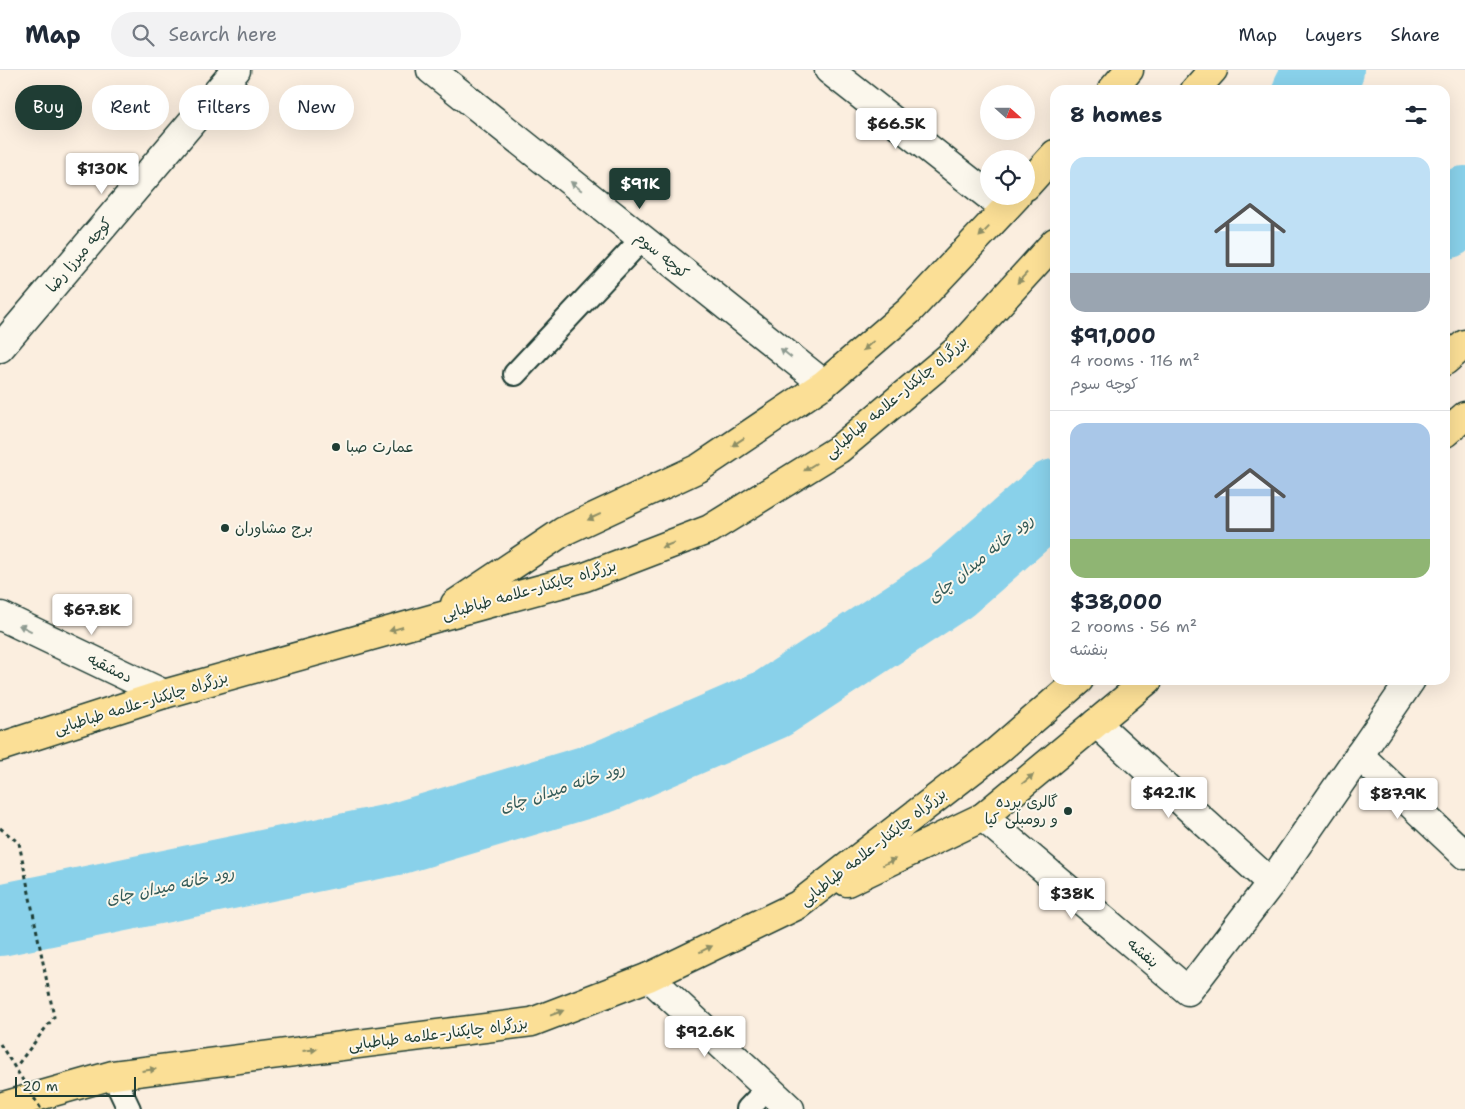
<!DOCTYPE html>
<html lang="en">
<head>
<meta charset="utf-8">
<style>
	body { margin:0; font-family:"Shantell Sans","Playpen Sans Arabic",sans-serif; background:#f2f2f3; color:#1f2937; height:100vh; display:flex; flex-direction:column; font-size:19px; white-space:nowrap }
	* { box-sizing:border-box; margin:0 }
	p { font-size:16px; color:#747a83 }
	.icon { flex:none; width:28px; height:28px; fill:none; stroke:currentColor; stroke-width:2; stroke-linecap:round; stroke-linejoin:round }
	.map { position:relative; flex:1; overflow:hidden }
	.side { position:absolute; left:1050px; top:15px; width:400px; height:600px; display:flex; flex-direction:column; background:#fff; border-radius:15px; box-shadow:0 5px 20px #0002 }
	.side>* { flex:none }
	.hud { position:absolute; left:15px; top:15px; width:475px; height:45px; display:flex; gap:10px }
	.needle { width:32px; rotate:111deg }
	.fabs { position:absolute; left:980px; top:15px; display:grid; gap:10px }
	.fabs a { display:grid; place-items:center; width:55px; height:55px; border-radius:50%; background:#fff; box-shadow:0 5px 20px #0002; font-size:25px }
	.scale { position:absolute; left:15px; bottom:12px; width:121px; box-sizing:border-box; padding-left:5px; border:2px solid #1f3d34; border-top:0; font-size:14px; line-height:18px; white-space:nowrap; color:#1f3d34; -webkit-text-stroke:4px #fbf7ec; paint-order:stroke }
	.price { position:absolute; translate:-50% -42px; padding:0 11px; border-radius:5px; background:#fff; color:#222; font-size:16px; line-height:32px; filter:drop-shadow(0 1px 2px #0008) }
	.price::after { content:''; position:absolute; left:50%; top:30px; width:15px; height:11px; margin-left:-8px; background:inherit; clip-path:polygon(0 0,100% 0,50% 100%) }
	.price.selected { background:#1f3d34; color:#fff }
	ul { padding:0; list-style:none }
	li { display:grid; align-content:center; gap:10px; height:265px; padding:0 20px }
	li+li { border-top:1px solid #e0e1e3 }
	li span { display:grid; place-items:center; height:155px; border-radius:15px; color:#555 }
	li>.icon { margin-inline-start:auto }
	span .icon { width:90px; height:90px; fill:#fffc; stroke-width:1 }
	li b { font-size:21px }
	h2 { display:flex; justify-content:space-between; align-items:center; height:60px; padding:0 20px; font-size:21px }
	.chip { padding:0 18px; border-radius:22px; background:#fff; box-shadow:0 5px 20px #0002; font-size:18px; line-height:45px }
	.chip.selected { background:#1f3d34; color:#fff }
	header { display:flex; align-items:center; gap:30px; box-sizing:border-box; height:70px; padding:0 25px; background:#fff; border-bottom:1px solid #e0e1e3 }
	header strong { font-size:24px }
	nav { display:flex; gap:28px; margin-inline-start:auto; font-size:18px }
	.search { width:350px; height:45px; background:#f2f2f3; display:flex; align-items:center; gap:12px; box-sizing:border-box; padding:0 18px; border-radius:28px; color:#747a83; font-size:19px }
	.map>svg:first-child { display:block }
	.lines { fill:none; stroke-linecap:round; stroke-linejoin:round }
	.river { stroke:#89d1ea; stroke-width:72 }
	.service-casing { stroke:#1f3d34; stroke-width:26 }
	.minor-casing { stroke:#1f3d34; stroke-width:31 }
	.secondary-casing { stroke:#1f3d34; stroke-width:31 }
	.trunk-casing { stroke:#1f3d34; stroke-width:31 }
	.path { stroke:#1f3d34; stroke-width:3; stroke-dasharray:4 4; stroke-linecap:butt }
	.service { stroke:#fbf7ec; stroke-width:22 }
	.minor { stroke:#fbf7ec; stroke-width:28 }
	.secondary { stroke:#fbf7ec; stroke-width:28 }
	.trunk { stroke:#fbdf96; stroke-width:28 }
	.path-bridge { stroke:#1f3d34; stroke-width:3; stroke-dasharray:4 4; stroke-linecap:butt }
	.oneway { fill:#8d9a90 }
	.oneway2 { fill:#8d8e65 }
	.poi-dot { fill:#1f3d34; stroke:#fbf7ec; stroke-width:2 }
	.labels { text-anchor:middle; stroke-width:4; stroke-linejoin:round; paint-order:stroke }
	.street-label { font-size:15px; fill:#1f3d34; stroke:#fbf7ec }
	.poi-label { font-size:15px; fill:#1f3d34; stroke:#fbf7ec; text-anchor:start }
	.water-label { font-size:16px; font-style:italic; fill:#345b58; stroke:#fbf7ec }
</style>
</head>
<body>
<header>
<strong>Map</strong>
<div class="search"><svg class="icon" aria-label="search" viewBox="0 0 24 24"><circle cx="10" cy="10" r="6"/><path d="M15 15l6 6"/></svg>Search here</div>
<nav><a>Map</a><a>Layers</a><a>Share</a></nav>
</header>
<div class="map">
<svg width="1465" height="1039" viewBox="0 0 1465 1039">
	<rect width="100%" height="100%" fill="#fbeedf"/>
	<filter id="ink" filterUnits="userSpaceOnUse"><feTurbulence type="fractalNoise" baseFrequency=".02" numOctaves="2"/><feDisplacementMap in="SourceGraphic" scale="10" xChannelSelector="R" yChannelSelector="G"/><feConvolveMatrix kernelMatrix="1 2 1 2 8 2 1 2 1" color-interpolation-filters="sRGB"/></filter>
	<g filter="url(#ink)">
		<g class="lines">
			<g class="river">
				<path d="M1309 20 1328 0"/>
				<path d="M1445 153 1465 132"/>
				<path d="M0 850 396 769 603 707 772 634 950 517 1055 425"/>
			</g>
			<g class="service-casing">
				<g id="service">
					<path d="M515 304 642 169"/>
					<path d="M113 1005 129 1039"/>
					<path d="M748 1039 768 1018"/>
				</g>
			</g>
			<g class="minor-casing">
				<g id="minor">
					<path d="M431 0 824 314"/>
					<path d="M829 0 989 126"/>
					<path d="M0 278 236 0"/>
					<path d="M1096 653 1271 813"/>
					<path d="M1359 685 1465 785"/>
					<path d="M983 747 1188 921 1271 813 1411 610"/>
					<path d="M649 907 790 1039"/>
				</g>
			</g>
			<g class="secondary-casing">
				<path id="secondary" d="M0 547 1 546 164 624"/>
			</g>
			<g class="trunk-casing">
				<g id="trunk">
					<path d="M1112 20 1129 0"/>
					<path d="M1195 20 1213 0"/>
					<path d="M1026 116 1055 84"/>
					<path d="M1445 291 1465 274"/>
					<path d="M1445 363 1465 346"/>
					<path d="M455 534 564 461 699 398 824 314 909 241 1017 126"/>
					<path d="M0 677 164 624 435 548 585 507 710 459 839 379 956 281 1055 172"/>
					<path d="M847 812 983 747 1148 610"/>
					<path d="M0 1037 113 1005 532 952 649 907 798 835 997 681 1079 610"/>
				</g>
			</g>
			<path class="path" d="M0 758 19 773 54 947 18 994"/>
			<use href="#service" class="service"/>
			<use href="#minor" class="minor"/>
			<use href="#secondary" class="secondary"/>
			<use href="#trunk" class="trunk"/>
			<path class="path-bridge" d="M0 974 41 1039"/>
		</g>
		<defs><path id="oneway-solid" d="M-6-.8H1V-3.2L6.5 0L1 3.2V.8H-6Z" transform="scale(1.25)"/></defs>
		<g class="oneway">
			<use href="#oneway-solid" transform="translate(576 116) rotate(-141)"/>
			<use href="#oneway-solid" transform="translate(786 283) rotate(-141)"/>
			<use href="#oneway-solid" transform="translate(25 558) rotate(-154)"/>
		</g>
		<g class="oneway2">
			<use href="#oneway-solid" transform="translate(984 162) rotate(134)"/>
			<use href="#oneway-solid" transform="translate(1022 208) rotate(133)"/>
			<use href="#oneway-solid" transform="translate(868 276) rotate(139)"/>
			<use href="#oneway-solid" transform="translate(738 372) rotate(146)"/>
			<use href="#oneway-solid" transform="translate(810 397) rotate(148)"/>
			<use href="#oneway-solid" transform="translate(594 447) rotate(155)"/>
			<use href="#oneway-solid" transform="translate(668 475) rotate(159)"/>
			<use href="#oneway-solid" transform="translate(396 559) rotate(164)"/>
			<use href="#oneway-solid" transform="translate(1028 709) rotate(-40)"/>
			<use href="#oneway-solid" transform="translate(889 792) rotate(-26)"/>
			<use href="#oneway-solid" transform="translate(706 879) rotate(-26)"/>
			<use href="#oneway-solid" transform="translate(557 943) rotate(-21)"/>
			<use href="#oneway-solid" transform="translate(310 980) rotate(-7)"/>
			<use href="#oneway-solid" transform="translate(149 1000) rotate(-7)"/>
		</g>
	</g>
	<g class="poi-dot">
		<circle cx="336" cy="377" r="5"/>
		<circle cx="225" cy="458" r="5"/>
		<circle cx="1068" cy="741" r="5"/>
	</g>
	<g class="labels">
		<g class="street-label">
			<text transform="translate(79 185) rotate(-50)" y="5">کوچه میرزا رضا</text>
			<text transform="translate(662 185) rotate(39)" y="5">کوچه سوم</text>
			<text transform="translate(896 327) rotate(-40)" y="5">بزرگراه چایکنار-علامه طباطبایی</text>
			<text transform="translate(529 520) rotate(-16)" y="5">بزرگراه چایکنار-علامه طباطبایی</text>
			<text transform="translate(110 598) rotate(26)" y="5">دمشقیه</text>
			<text transform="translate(141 633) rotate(-17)" y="5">بزرگراه چایکنار-علامه طباطبایی</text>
			<text transform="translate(873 777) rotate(-38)" y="5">بزرگراه چایکنار-علامه طباطبایی</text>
			<text transform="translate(1143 883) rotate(41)" y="5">بنفشه</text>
			<text transform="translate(438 964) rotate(-7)" y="5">بزرگراه چایکنار-علامه طباطبایی</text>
		</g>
		<g class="poi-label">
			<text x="346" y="382">عمارت صبا</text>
			<text x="235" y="463">برج مشاوران</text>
			<text x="1058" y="737" text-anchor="end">گالری پرده<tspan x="1058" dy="17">و رومبلی کیا</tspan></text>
		</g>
		<g class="water-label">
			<text transform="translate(980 488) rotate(-39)" y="6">رود خانه میدان چای</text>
			<text transform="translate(562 717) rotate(-18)" y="6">رود خانه میدان چای</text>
			<text transform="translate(170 815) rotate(-12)" y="6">رود خانه میدان چای</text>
		</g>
	</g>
</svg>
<div class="fabs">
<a><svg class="needle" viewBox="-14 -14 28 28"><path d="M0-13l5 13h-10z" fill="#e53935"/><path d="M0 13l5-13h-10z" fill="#747a83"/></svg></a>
<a><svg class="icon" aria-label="locate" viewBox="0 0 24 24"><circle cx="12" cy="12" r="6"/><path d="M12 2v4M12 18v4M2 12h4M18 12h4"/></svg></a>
</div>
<div class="scale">20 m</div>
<b class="price" style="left:896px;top:80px">$66.5K</b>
<b class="price" style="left:102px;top:125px">$130K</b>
<b class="price selected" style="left:640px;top:140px">$91K</b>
<b class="price" style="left:92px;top:566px">$67.8K</b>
<b class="price" style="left:1169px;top:749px">$42.1K</b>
<b class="price" style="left:1398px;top:750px">$87.9K</b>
<b class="price" style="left:1072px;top:850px">$38K</b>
<b class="price" style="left:705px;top:988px">$92.6K</b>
<div class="hud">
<a class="chip selected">Buy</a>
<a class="chip">Rent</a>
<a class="chip">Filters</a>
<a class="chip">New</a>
</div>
<section class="side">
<h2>8 homes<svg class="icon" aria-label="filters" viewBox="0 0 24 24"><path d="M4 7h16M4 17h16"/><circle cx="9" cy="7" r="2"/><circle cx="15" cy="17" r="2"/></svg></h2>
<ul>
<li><span style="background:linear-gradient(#bfe0f5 75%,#9aa5b1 0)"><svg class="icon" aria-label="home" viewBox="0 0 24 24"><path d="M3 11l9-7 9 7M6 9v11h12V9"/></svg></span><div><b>$91,000</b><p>4 rooms · 116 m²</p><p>کوچه سوم</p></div></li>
<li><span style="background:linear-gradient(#a9c7e8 75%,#8fb573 0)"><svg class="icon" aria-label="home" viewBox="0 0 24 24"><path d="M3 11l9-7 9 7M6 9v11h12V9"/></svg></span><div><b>$38,000</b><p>2 rooms · 56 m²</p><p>بنفشه</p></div></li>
</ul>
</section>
</div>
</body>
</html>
